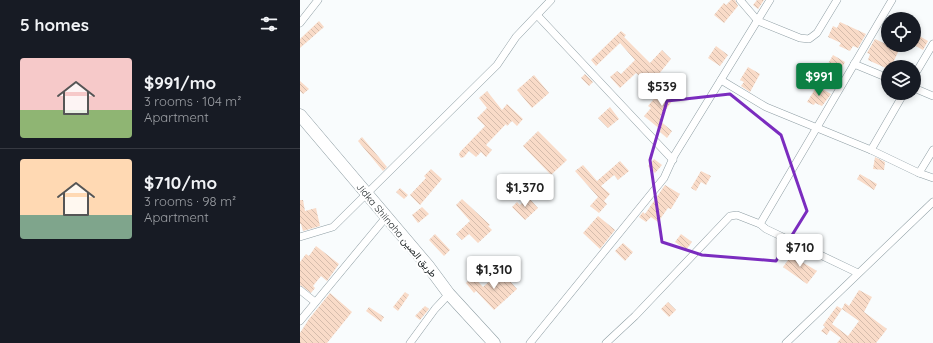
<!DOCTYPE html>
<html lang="en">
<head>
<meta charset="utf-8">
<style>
	body { margin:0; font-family:Quicksand,Vazirmatn,sans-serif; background:#20242c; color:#f1f3f6; height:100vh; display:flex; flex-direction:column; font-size:15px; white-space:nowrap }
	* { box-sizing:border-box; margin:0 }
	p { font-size:13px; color:#9ea1a6 }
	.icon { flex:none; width:22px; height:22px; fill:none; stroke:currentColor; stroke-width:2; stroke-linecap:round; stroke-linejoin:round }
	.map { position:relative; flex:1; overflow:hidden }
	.panel { display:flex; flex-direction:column; background:#171b24; width:300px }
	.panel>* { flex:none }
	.controls { position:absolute; left:581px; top:12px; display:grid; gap:8px }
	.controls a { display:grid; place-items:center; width:40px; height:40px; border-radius:50%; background:#171b24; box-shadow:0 2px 6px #0003; font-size:20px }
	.price { position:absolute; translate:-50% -34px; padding:0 9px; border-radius:4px; background:#fff; color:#222; font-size:13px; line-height:26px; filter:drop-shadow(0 1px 2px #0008) }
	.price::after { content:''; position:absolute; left:50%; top:24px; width:12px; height:9px; margin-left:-6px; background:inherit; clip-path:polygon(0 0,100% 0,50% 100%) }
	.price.current { background:#0b8043; color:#fff }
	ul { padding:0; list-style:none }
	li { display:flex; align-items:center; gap:12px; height:100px; padding:0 20px }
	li+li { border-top:1px solid #363941 }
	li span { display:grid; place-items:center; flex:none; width:112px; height:80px; border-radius:4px; color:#555 }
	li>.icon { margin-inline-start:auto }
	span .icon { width:48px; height:48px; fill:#fffc; stroke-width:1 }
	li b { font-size:17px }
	h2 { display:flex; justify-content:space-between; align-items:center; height:48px; padding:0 20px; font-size:17px }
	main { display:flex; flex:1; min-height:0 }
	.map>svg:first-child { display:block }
	.building { fill:url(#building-back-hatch) }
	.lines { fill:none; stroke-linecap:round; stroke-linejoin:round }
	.minor-casing { stroke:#8f9ea4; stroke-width:8 }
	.primary-casing { stroke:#8f9ea4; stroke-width:13 }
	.minor { stroke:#fff; stroke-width:7 }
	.primary { stroke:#fff; stroke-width:12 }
	.marked { fill:none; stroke:#7b2cbf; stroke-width:3; stroke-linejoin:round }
	.labels { text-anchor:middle; stroke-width:4; stroke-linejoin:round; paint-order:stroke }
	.street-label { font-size:10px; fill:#262c2e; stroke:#fff }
</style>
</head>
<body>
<main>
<section class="panel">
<h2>5 homes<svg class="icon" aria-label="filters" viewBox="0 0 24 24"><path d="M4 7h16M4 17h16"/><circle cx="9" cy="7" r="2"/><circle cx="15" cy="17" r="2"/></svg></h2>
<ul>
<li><span style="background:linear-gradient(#f6c9c9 65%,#8fb573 0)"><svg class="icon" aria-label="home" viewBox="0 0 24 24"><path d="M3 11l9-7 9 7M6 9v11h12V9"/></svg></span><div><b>$991/mo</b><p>3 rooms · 104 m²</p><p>Apartment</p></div></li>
<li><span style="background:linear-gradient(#ffd9b3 70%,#7fa58c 0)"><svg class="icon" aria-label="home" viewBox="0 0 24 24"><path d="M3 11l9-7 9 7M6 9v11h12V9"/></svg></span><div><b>$710/mo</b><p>3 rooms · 98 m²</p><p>Apartment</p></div></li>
</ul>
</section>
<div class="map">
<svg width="633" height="343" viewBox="0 0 633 343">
	<defs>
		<pattern id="building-back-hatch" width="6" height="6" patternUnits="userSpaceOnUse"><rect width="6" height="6" fill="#f9dbc8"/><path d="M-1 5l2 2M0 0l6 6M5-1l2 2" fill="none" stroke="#d5bcac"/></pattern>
	</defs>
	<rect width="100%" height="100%" fill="#f9fcfd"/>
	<g class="building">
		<path d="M431 0H435L438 6 424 23 414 15 424 3 426 5Z"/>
		<path d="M457 0H464L458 9 453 5Z"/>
		<path d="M19 21 24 27 0 48V39Z"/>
		<path d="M540 22 566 34 558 48 553 46 550 51 539 46 541 43 528 37 533 26 537 28Z"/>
		<path d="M321 31 326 35 324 37 350 63 362 50 371 59 350 85 336 73 320 88 310 77 317 71 321 74 335 60 320 43 296 66 291 60Z"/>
		<path d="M614 33 628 41 623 50 614 45Z"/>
		<path d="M575 39 599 50 591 67H588V69L568 60 570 54 567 53Z"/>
		<path d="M416 46 428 55 420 66 408 58Z"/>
		<path d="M533 55 545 62 538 75 533 71 531 75 524 71Z"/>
		<path d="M448 67 460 74 450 92 441 86 444 82 440 80Z"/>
		<path d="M285 74 293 82 289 86 281 78Z"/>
		<path d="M234 75 249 93 232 108 217 90Z"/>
		<path d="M0 81 9 89 3 94 0 91Z"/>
		<path d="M368 82 380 91 360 117 362 119 360 121 372 131 367 138 359 131 361 130 344 116 351 108 348 106Z"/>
		<path d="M517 86 531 94 522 106 515 103 514 105 507 102Z"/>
		<path d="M187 91 202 110 207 104 223 119 217 126 212 121 207 126 206 124 186 145 192 150 186 157 181 152 176 157 169 151 164 157 161 158 159 155 160 152 185 126 177 118 187 108 179 98Z"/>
		<path d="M310 107 319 119 308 128 298 118Z"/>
		<path d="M238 131 267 160 251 175 223 146Z"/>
		<path d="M62 137 87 167 83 171 58 141Z"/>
		<path d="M575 157 585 162 584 170 573 169Z"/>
		<path d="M354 159 362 165 355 173 348 166Z"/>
		<path d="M320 161 329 171 318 180 314 175 301 186 310 194 304 201 307 204 299 213 290 206 298 197 275 171 283 165 297 181Z"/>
		<path d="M131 169 142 179 120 205 110 195 126 178 124 176Z"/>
		<path d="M401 171 411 176 406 185 401 182 396 191 391 188Z"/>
		<path d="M560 174 577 184 574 190 557 179Z"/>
		<path d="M365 185 380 194 371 209 368 208 358 222 351 217 346 222 339 217 343 212 345 214Z"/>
		<path d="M100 188 108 195 104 199 96 192Z"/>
		<path d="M228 197 238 208 225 220 212 207 217 202 220 205Z"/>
		<path d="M162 199 190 225 188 226 192 230 178 243 169 234 162 240 156 234 170 221 156 205Z"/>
		<path d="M0 200H3L5 211 16 208 20 226 3 231 1 224H0Z"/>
		<path d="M122 207 129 214 118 223 112 215Z"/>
		<path d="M298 216 315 230 300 249 283 233Z"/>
		<path d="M135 234 150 250 144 256 129 240Z"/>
		<path d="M381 234 392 242 386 250 375 242Z"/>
		<path d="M323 243 333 252 325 261 315 251Z"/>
		<path d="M16 246 39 264 27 281 21 276 13 286 15 288 11 293 0 285V262L6 254 9 256Z"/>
		<path d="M496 249 501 253 497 259 517 271 507 284 483 267Z"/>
		<path d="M201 271 217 289 194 310 176 291 174 293 166 283 173 276 183 287Z"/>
		<path d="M559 290 572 297 564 312 587 329 576 343H537L541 338 530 330 527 335 521 331 525 327 523 325 537 306 542 309 532 324 548 336 559 321 542 309 545 303 549 306Z"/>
		<path d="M105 292 109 295 98 311 93 307Z"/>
		<path d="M30 293 52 312 27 343H0V333L9 319Z"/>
		<path d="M368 302 376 310 369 317 361 309Z"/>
		<path d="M125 306 129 309 120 320 115 316Z"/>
		<path d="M69 307 84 317 81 322 66 311Z"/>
	</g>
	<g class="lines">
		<g class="minor-casing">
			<g id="minor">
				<path d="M440 0 458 21 500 38 509 39 517 33 537 0"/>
				<path d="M237 15 373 160"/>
				<path d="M0 23 18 0"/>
				<path d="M554 64 588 78"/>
				<path d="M614 76 633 44"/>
				<path d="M421 80 466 107 571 150 619 173 633 178"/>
				<path d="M614 88 633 96"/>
				<path d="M571 150 604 93"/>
				<path d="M619 173 633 150"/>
				<path d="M0 237 33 227 197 65 216 37 251 0"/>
				<path d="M558 273 466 229 460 224 592 0"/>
				<path d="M0 290 15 302"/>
				<path d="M0 321 87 216"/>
				<path d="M110 343 135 309 149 294"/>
				<path d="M230 343 364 178 374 156 470 0"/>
				<path d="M306 343 335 316 430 216 437 215 460 224"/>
				<path d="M486 343 633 202"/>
			</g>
		</g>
		<g class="primary-casing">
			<path id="primary" d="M0 115 129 267 149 294 194 343"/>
		</g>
		<use href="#minor" class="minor"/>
		<use href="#primary" class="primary"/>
	</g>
	<path class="marked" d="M430 94 481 135 507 211 476 261 402 255 362 242 350 160 367 101Z"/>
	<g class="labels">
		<g class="street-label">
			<text transform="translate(97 230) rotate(50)" y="4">Jidka Shiinaha طريق الصين</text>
		</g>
	</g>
</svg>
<div class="controls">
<a><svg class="icon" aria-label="locate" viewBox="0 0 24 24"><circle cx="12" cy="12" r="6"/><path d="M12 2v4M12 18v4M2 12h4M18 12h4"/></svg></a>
<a><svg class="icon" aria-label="layers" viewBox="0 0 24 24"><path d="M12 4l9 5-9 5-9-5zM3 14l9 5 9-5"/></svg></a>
</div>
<b class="price current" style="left:519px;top:97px">$991</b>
<b class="price" style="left:362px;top:107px">$539</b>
<b class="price" style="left:225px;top:208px">$1,370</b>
<b class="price" style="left:500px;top:268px">$710</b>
<b class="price" style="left:194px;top:290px">$1,310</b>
</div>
</main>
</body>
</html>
